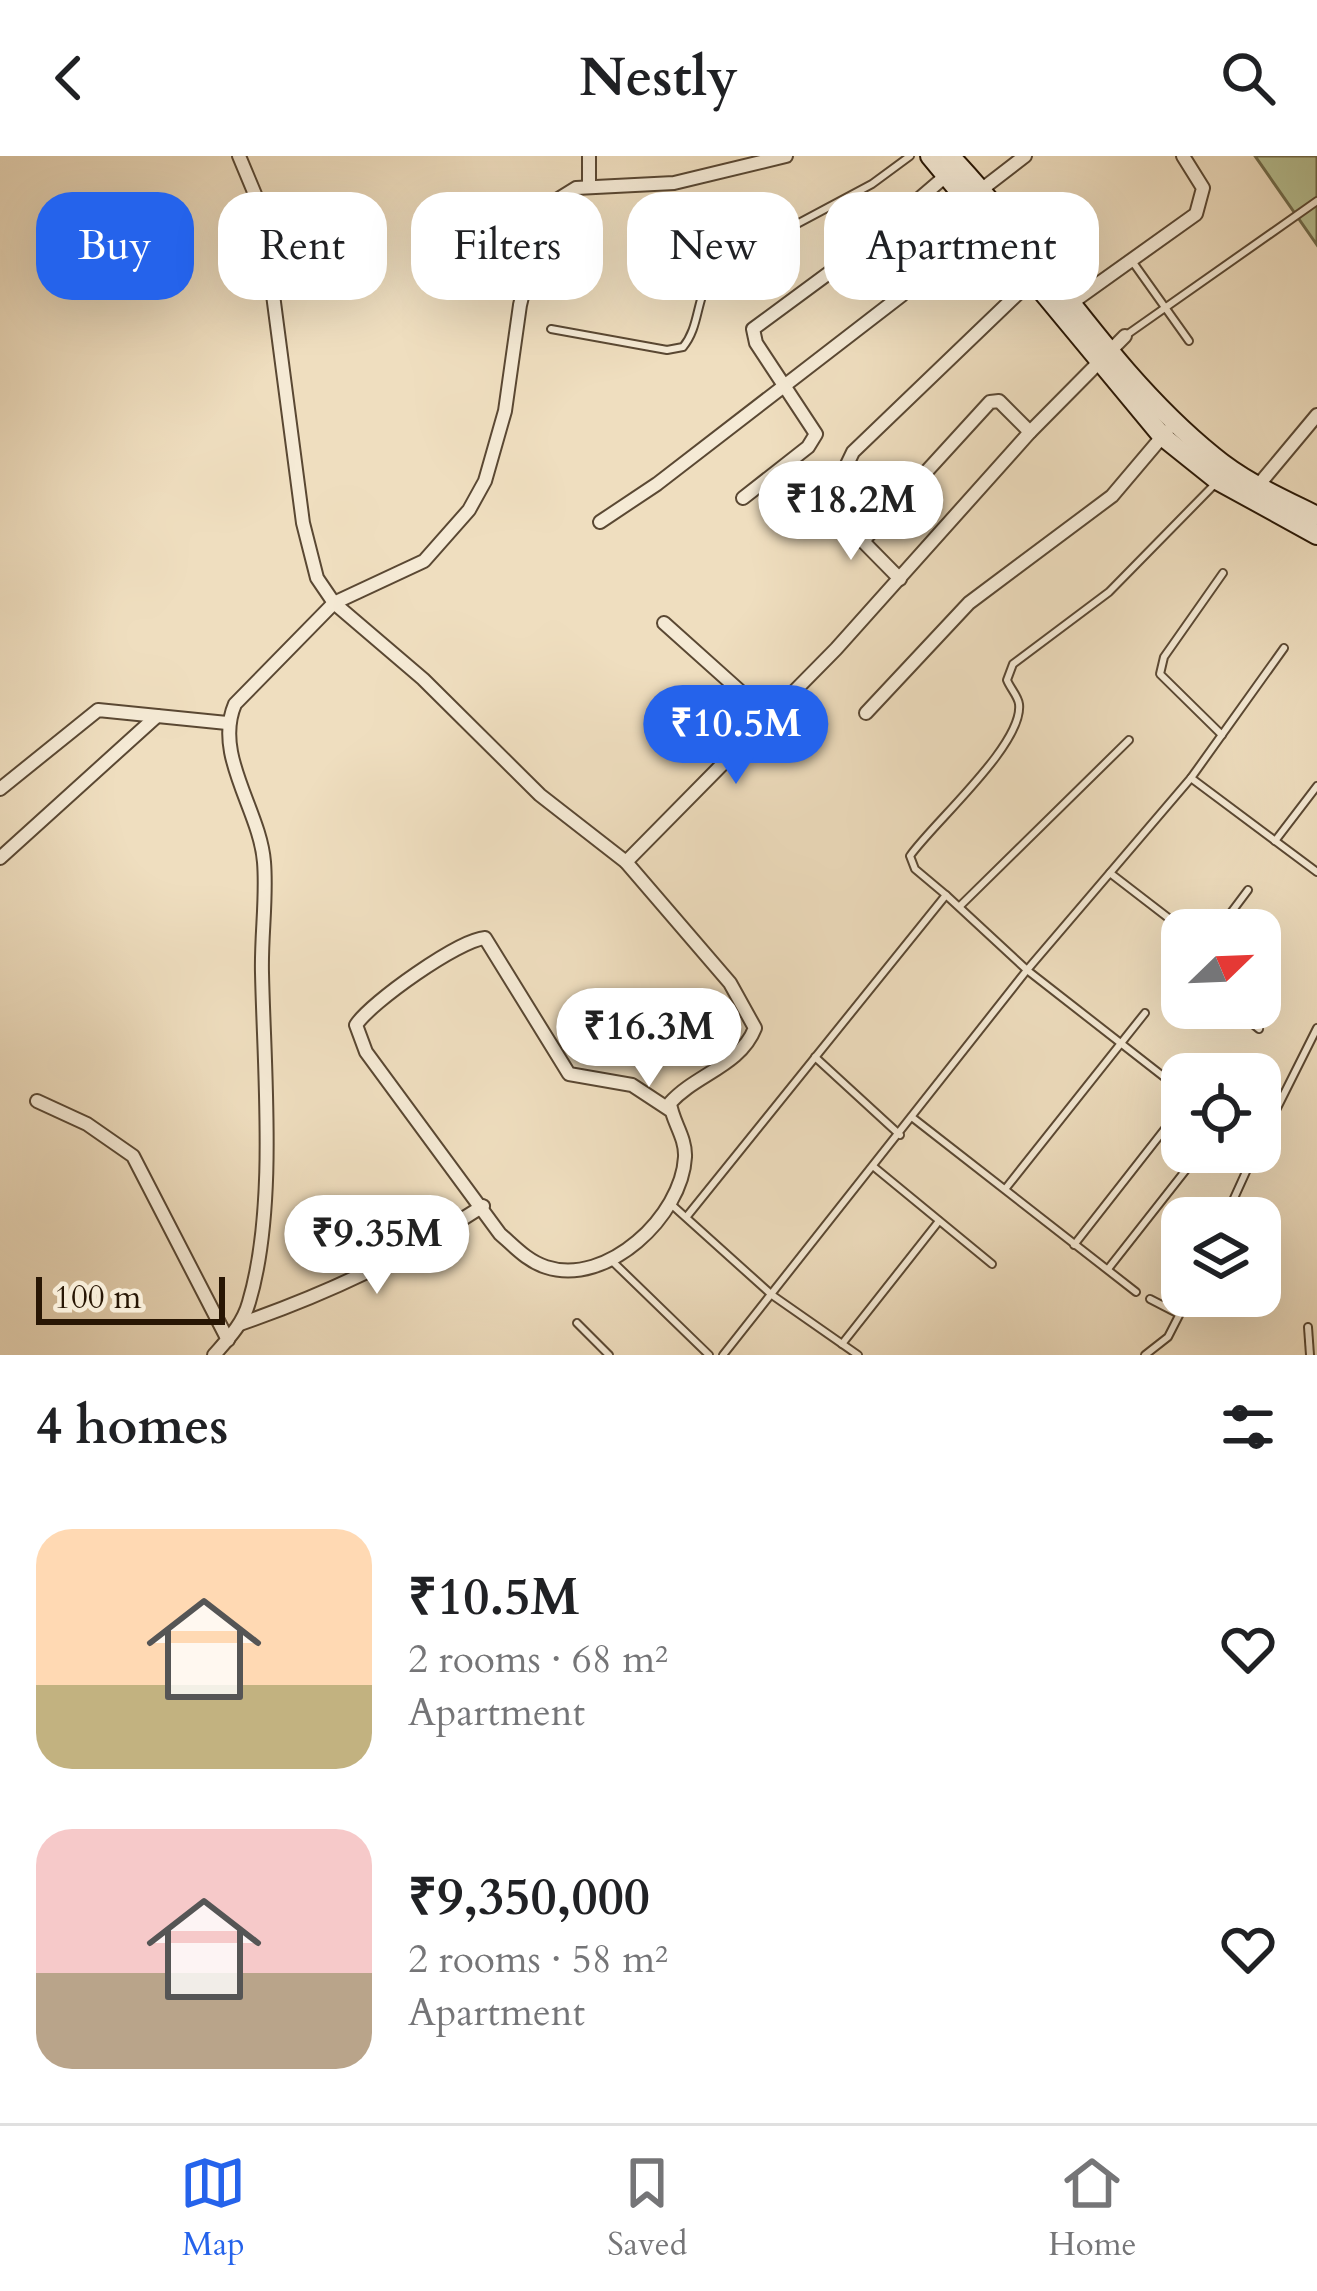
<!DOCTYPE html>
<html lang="en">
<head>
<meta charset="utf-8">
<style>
	body { margin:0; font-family:Cardo,serif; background:#f2f2f2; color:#202124; height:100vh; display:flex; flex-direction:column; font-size:45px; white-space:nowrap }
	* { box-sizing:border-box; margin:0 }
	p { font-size:39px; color:#757577 }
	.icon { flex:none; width:66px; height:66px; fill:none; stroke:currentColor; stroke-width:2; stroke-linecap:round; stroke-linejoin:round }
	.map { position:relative; height:1199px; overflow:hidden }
	.details { display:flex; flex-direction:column; background:#fff; flex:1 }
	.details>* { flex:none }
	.guide { position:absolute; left:36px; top:36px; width:1245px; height:108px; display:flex; gap:24px }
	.needle { width:78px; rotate:67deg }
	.fabs { position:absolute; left:1161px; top:753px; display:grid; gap:24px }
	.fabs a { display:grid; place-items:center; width:120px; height:120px; border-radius:24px; background:#fff; box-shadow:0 12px 48px #0002; font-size:60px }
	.scale { position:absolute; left:36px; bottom:30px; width:189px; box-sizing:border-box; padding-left:12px; border:6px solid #281604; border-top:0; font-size:33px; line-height:42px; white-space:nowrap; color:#281604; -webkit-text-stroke:9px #f5ead5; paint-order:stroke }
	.price { position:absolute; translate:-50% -102px; padding:0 27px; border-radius:42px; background:#fff; color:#222; font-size:39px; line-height:78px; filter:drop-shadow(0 3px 6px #0008) }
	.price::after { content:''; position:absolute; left:50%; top:72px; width:36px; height:27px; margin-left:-18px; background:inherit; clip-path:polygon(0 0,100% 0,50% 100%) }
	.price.on { background:#2563eb; color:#fff }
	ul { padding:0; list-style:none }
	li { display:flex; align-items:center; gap:36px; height:300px; padding:0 36px }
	li span { display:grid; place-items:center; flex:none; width:336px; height:240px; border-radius:36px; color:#555 }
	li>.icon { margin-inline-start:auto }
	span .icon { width:144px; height:144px; fill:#fffc; stroke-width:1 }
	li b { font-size:51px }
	h2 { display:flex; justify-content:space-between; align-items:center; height:144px; padding:0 36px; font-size:51px }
	.chip { padding:0 42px; border-radius:36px; background:#fff; box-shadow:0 12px 48px #0002; font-size:42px; line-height:108px }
	.chip.on { background:#2563eb; color:#fff }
	header { display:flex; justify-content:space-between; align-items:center; height:156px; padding:0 36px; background:#fff; font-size:54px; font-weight:700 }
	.tabs { display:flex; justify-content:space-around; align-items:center; height:168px; border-top:3px solid #e0e0e0; background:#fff; font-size:33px; color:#757577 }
	.tabs a { display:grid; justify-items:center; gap:6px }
	.tabs .on { color:#2563eb }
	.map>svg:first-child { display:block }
	.green { fill:#b7c193; stroke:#706c4c; stroke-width:3 }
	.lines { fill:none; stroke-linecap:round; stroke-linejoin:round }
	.service-casing { stroke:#5a4833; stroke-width:10 }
	.minor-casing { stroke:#5a4833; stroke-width:16 }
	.secondary-casing { stroke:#281604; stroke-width:22 }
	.service { stroke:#f5ead5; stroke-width:6 }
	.minor { stroke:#f5ead5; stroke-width:12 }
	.secondary { stroke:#f5ead5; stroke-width:18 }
</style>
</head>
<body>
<header><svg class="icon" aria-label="back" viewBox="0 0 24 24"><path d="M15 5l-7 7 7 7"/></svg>Nestly<svg class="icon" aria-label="search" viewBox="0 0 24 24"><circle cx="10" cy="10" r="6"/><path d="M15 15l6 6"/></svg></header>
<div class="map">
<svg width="1317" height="1199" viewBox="0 0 1317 1199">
	<rect width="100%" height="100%" fill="#efdebf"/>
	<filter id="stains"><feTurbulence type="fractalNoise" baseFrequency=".00167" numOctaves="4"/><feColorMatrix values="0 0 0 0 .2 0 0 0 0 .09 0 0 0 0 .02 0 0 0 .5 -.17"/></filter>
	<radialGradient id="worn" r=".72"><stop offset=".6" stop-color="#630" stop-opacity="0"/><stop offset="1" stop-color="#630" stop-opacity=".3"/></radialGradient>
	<path class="green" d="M1255 0H1317V89Z"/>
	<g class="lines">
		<g class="service-casing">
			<g id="service">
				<path d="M1132 105 1189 185"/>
				<path d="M551 173 667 194 683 191C702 168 694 138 718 110L872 28 910 0"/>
				<path d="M1125 180 1317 45"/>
				<path d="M1222 579 1160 518 1164 501 1223 417"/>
				<path d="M1191 622 1317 716"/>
				<path d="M1275 685 1317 630"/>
				<path d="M1110 717 1184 774"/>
				<path d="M946 739 915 713 910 700C933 667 1024 588 1019 548 1018 540 1010 532 1007 524L1013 508 1109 436 1214 329"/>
				<path d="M960 750 1129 584"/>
				<path d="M1218 774 1248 734"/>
				<path d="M1233 852 1259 873"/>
				<path d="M815 901 900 979"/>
				<path d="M1208 918 1211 914"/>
				<path d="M913 962 1136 1136"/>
				<path d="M1260 986 1317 872"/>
				<path d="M874 1011 992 1108"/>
				<path d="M1006 1032 1145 857"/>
				<path d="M672 1049 772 1139 858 1199"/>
				<path d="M688 1059 946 739 1027 814 1182 935"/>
				<path d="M1225 1062 1255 996"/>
				<path d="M1074 1089 1182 951"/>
				<path d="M611 1104 709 1199"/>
				<path d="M1108 1113 1200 996"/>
				<path d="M1150 1143 1179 1158"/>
				<path d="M577 1167 609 1199"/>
				<path d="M1308 1171 1310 1199"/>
				<path d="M842 1188 939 1065"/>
				<path d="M723 1199 1027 814 1191 622 1284 492"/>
				<path d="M1145 1199 1168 1181 1189 1140"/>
			</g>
		</g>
		<g class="minor-casing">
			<g id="minor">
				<path d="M239 0 262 55 303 367 317 422 334 447 423 523 540 639 626 706 836 493 1030 276 1125 180"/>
				<path d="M589 30V0"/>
				<path d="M977 37 1025 0"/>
				<path d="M1070 148 1196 58 1203 32 1183 0"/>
				<path d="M1256 332 1317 259"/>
				<path d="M743 342 808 291 816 278 756 187 753 173 856 97 948 18"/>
				<path d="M600 366 657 328 902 139 865 89"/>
				<path d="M863 385 990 246 999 245 1030 276"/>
				<path d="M900 423 835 357 841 321 853 296 1031 125"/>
				<path d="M664 467 770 562"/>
				<path d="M866 557 969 447 1112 340 1167 275"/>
				<path d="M0 633 98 554 227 567"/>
				<path d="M0 702 157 560"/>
				<path d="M626 706 730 827 755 872C740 910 696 918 670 947 672 965 686 981 685 1001 682 1060 607 1131 546 1111 527 1105 514 1090 500 1078L366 896 356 869C371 846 459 784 485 782L569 918 632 929 670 954"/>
				<path d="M37 945 87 968 133 1000 228 1184"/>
				<path d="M240 1168C329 1137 405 1101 483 1050"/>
				<path d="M214 1199C228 1183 243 1168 249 1146 277 1052 264 915 262 817 261 780 267 742 264 706 260 654 213 599 235 548L334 447 424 405 469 354 485 325 505 255 520 149 534 91 555 45 576 32 674 27 786 0"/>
			</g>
		</g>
		<g class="secondary-casing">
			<g id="secondary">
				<path d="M930 0 1162 280 1217 324 1317 379"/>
				<path d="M950 0C1041 96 1109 216 1213 300 1244 326 1281 342 1317 360"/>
			</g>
		</g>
		<use href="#service" class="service"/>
		<use href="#minor" class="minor"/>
		<use href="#secondary" class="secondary"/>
	</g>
	<rect width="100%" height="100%" filter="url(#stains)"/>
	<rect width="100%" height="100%" fill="url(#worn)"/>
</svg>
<div class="fabs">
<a><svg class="needle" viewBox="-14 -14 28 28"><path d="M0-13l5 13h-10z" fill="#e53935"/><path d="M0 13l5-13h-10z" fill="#757577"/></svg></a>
<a><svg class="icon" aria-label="locate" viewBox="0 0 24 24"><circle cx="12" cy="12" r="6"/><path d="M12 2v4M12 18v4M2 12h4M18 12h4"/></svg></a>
<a><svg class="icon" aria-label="layers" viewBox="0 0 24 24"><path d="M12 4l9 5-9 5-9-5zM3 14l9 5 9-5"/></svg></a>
</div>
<div class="scale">100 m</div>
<b class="price" style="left:851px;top:407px">₹18.2M</b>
<b class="price on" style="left:736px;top:631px">₹10.5M</b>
<b class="price" style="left:649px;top:934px">₹16.3M</b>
<b class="price" style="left:377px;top:1141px">₹9.35M</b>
<div class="guide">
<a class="chip on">Buy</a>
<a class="chip">Rent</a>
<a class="chip">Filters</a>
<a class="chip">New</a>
<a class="chip">Apartment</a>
</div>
</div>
<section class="details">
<h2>4 homes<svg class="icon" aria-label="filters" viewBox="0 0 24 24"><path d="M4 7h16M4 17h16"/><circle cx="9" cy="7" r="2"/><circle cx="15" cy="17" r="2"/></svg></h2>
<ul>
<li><span style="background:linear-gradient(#ffd9b3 65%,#c2b280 0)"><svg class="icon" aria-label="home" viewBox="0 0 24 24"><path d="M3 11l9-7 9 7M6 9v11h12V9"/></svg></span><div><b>₹10.5M</b><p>2 rooms · 68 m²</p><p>Apartment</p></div><svg class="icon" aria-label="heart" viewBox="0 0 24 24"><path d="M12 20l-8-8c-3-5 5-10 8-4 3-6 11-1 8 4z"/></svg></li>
<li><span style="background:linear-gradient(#f6c9c9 60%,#b9a48a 0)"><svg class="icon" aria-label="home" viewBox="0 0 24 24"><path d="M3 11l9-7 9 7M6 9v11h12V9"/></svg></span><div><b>₹9,350,000</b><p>2 rooms · 58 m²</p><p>Apartment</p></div><svg class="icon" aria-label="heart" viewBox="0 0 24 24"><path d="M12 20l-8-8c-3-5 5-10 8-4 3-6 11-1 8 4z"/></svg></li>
</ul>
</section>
<nav class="tabs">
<a class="on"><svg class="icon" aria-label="map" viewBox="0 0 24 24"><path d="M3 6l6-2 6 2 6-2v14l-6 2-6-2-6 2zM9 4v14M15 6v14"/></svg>Map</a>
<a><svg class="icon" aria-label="saved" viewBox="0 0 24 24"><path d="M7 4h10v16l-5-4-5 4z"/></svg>Saved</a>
<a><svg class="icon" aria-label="home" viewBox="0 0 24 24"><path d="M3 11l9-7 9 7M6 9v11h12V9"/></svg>Home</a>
</nav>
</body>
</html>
